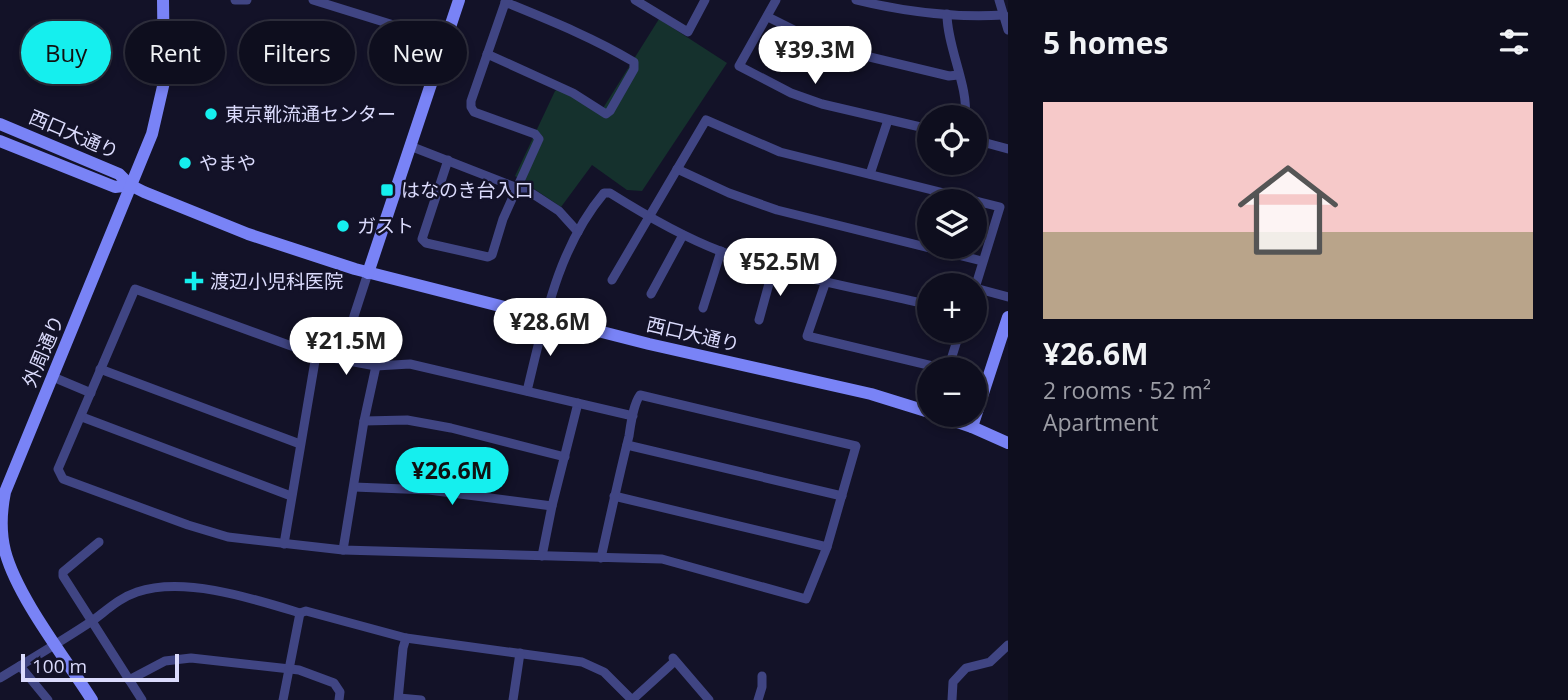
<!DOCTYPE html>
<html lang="en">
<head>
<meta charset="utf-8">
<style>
	body { margin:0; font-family:"Open Sans","Noto Sans JP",sans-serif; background:#1c1c2b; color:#f1f3f6; height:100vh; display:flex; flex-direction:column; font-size:26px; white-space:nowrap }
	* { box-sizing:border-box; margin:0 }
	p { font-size:23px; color:#9b9ca4 }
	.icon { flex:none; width:38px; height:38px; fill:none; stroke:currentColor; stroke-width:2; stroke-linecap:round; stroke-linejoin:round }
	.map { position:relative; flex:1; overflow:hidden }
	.side { display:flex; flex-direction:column; background:#0e0e1e; width:560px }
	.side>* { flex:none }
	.guide { position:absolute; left:21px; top:21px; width:665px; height:63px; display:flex; gap:14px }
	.buttons { position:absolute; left:917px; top:105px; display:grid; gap:14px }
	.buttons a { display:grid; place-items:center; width:70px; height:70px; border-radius:50%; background:#0e0e1e; box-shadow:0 4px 10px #0003,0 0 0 2px #2e2e3c; font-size:35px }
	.scale { position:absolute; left:21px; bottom:18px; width:158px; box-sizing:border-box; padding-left:7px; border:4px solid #dbdbfc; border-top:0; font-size:19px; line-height:24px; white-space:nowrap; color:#dbdbfc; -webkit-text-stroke:5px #131228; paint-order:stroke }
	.price { position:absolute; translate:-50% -60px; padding:0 16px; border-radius:24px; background:#fff; color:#222; font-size:23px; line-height:46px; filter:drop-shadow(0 2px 4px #0008) }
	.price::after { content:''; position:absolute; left:50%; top:42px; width:21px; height:16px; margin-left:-10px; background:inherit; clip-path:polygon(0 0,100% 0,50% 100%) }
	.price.selected { background:#15efee; color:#111 }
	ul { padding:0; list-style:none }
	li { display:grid; align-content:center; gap:14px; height:371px; padding:0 35px }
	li+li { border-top:2px solid #2e2e3c }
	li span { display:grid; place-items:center; height:217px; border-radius:0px; color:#555 }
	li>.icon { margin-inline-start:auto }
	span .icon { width:126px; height:126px; fill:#fffc; stroke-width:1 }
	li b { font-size:30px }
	h2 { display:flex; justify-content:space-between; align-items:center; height:84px; padding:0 35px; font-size:30px }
	.tag { padding:0 24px; border-radius:32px; background:#0e0e1e; box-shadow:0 4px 10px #0003,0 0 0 2px #2e2e3c; font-size:24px; line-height:63px }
	.tag.selected { background:#15efee; color:#111 }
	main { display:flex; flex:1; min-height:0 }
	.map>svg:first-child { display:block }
	.green { fill:#15312d }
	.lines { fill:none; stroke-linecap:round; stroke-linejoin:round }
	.street { stroke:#404583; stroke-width:9 }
	.secondary { stroke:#7983f6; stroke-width:12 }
	.poi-dot { fill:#15efee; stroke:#131228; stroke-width:2.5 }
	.labels { text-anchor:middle; stroke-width:5; stroke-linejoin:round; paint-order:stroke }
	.poi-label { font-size:19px; fill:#dbdbfc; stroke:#131228; text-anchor:start }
	.street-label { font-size:19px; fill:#dbdbfc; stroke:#131228 }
</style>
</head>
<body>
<main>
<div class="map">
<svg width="1008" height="700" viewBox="0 0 1008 700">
	<rect width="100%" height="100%" fill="#131228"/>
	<path class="green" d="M659 19 727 63 642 191 627 190 592 165 561 207 515 176 555 91 560 88 600 113Z"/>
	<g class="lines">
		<g class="street">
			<path d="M235 0H247"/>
			<path d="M313 0 445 41"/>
			<path d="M635 0 688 32 705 0"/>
			<path d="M776 0 739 66 791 93 822 104 929 129"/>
			<path d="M856 0C905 12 954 18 1004 15"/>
			<path d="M999 0 1008 30"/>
			<path d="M947 14C947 47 969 87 965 117"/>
			<path d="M768 17 828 47 949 76 958 75"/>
			<path d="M487 54 573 93 606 114 610 111 634 69V62C592 37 549 20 505 2"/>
			<path d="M975 140 1008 149"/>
			<path d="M410 146 533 194 559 211 578 232"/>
			<path d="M448 160 422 239 426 243 488 257 492 255 503 219 539 139 535 134 474 112 471 107V101L506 0"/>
			<path d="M677 169 729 193 777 210 982 261"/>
			<path d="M870 174 888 120"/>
			<path d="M612 280 706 120 780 152 1000 207 975 288 1008 297"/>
			<path d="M826 281 807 336 945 369"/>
			<path d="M651 294 683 235"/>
			<path d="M703 308 721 251"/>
			<path d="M759 320 773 269"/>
			<path d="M344 362 354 316 368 273"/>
			<path d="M100 369 300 444"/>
			<path d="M948 369 960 331"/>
			<path d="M53 377 91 393"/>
			<path d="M527 391C544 322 557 249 604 193H610C645 215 681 236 720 251 787 277 860 288 929 305"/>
			<path d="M82 417 291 496"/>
			<path d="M364 421 407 420 451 428 565 457"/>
			<path d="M627 445 842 496"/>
			<path d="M354 487 429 490 552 506"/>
			<path d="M614 496 827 547"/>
			<path d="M99 542 63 572V576L142 700"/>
			<path d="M284 544 316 355"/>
			<path d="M343 550 364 421 376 366"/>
			<path d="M542 556 552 506 578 403"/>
			<path d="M601 558C610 517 619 476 629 436 631 423 633 405 640 395L856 446 827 547 806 599 662 559 343 550 228 537 188 525 63 479 58 469 135 289 316 355 376 366 410 364 633 416"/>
			<path d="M673 658 709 700"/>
			<path d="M20 666 48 700"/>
			<path d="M0 678C31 659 62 641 92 621 106 611 119 598 137 592 185 576 254 599 300 613L306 611 406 638 582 662 604 672 632 700"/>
			<path d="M129 680 165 661 191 658 299 670 334 683 340 692 339 700"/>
			<path d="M399 698 421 700"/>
			<path d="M283 700 300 613"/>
			<path d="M398 700 403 648 406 638"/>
			<path d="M513 700 520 653"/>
			<path d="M632 700 675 661"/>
			<path d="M758 700 762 687V676"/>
			<path d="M952 700 953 682 966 668 990 662 1008 645"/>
		</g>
		<g class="secondary">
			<path d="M0 124 119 174 130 185 144 192 248 234 355 269 649 344 871 394 929 412"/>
			<path d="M0 141 115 187 130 185"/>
			<path d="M368 273 459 0"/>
			<path d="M937 415 972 427 1008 443"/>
			<path d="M972 427 1008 317"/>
			<path d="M92 700C66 659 17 597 5 551 0 531 1 512 5 492L152 134 164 82 163 0"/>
		</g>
	</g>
	<g class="poi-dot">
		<circle cx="211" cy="114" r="7"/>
		<circle cx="185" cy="163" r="7"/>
		<rect x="380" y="183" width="14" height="14" rx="3.5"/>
		<circle cx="343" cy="226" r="7"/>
		<path d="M190.5 270.5h7v7h7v7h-7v7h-7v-7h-7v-7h7z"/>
	</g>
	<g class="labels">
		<g class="poi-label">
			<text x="225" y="121">東京靴流通センター</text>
			<text x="199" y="170">やまや</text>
			<text x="401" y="197">はなのき台入口</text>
			<text x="357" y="233">ガスト</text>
			<text x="210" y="288">渡辺小児科医院</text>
		</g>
		<g class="street-label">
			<text transform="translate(74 134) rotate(23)" y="7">西口大通り</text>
			<text transform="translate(693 334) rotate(13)" y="7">西口大通り</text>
			<text transform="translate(43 351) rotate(-67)" y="7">外周通り</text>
		</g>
	</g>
</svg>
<div class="buttons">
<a><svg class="icon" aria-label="locate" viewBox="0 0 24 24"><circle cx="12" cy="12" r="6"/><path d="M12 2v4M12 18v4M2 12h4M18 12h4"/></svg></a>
<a><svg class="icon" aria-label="layers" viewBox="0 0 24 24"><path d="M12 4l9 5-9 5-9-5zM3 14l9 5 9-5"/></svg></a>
<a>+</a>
<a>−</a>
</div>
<div class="scale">100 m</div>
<b class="price" style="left:815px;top:86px">¥39.3M</b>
<b class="price" style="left:780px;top:298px">¥52.5M</b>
<b class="price" style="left:550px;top:358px">¥28.6M</b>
<b class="price" style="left:346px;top:377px">¥21.5M</b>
<b class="price selected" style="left:452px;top:507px">¥26.6M</b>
<div class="guide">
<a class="tag selected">Buy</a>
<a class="tag">Rent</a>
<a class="tag">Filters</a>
<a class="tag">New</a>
</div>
</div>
<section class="side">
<h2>5 homes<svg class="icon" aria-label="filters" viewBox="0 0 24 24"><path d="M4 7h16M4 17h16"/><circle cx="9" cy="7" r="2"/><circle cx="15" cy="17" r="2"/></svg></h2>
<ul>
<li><span style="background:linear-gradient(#f6c9c9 60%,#b9a48a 0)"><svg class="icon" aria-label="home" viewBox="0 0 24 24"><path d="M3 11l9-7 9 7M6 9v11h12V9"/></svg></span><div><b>¥26.6M</b><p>2 rooms · 52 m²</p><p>Apartment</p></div></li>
</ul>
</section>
</main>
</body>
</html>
